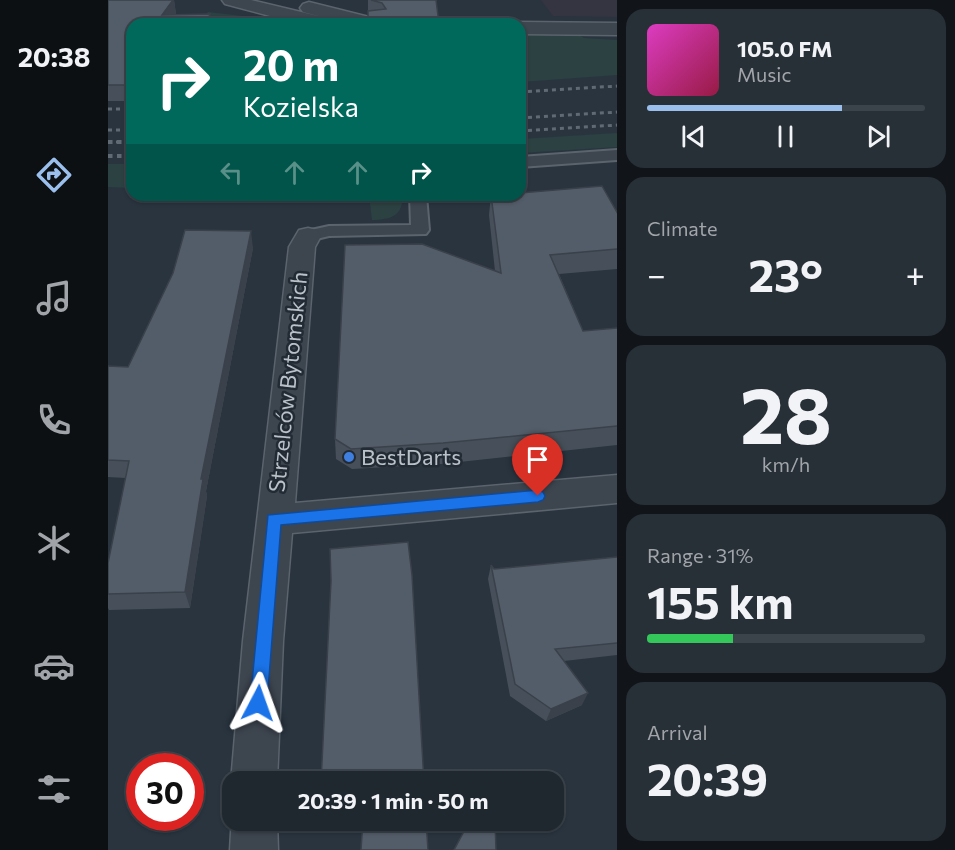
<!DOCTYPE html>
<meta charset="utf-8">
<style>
:root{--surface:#1f272f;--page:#272f37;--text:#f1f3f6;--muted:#a1a5aa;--line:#3c444b;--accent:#9bbfed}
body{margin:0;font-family:Commissioner,sans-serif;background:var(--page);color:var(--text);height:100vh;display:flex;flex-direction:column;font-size:22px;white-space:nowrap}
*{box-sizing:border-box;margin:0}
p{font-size:20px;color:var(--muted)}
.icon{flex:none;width:33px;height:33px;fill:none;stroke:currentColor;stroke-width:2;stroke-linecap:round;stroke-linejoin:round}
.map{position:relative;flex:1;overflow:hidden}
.drawer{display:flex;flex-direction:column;gap:9px;padding:9px;background:#11151a;width:338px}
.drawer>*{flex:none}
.guide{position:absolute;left:18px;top:18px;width:400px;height:183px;border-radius:18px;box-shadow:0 2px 4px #0004,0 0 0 2px var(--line);background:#00695c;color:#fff;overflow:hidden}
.speed{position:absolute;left:18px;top:753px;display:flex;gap:12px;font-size:30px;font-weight:700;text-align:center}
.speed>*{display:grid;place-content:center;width:78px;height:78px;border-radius:50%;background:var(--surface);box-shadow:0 2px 4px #0004,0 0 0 2px var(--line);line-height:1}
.speed .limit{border:9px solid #d22;background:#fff;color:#111}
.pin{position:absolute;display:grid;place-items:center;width:51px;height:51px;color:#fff;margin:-62px -26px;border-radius:50% 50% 50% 0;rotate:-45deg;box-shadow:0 0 6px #0007}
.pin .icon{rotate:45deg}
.me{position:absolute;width:66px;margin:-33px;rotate:4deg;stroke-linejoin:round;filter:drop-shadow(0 0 4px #0008)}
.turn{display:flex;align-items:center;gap:21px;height:126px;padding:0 18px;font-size:27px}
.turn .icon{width:78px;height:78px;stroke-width:2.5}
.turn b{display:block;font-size:42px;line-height:51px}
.lanes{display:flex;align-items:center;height:57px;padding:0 18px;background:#0003;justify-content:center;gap:30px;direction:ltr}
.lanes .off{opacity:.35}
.big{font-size:45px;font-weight:700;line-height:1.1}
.drawer .card{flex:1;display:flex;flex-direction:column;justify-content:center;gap:9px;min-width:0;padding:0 21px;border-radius:18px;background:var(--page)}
.drawer .dial{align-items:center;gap:0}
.dial b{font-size:78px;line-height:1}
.song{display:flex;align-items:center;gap:18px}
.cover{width:72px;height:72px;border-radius:9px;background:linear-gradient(135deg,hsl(310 70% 55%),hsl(340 70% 35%))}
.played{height:6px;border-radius:3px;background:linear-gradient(90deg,var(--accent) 70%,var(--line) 70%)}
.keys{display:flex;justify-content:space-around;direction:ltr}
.heat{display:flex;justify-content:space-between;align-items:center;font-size:33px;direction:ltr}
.charge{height:9px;border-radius:4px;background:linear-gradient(90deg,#34c759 31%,var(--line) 0)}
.trip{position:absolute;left:114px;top:771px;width:342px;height:60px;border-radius:18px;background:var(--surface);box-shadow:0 2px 4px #0004,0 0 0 2px var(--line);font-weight:700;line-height:60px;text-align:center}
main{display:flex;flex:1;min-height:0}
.tabs{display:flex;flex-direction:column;width:108px;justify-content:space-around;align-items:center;background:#0c1013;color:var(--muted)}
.tabs .icon{width:42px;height:42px}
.tabs .current{color:var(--accent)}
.tabs b{font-size:27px;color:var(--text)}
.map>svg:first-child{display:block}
.medical{fill:#353441}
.green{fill:#2c4141}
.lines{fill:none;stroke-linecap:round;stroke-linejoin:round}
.service-casing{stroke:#5b636c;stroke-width:4}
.minor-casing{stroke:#5b636c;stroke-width:3}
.tertiary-casing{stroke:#5b636c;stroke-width:3}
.service{fill:#3d454f;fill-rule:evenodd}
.minor{fill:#3d454f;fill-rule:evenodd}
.tertiary{fill:#3d454f;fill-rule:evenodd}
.rail-far1{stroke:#606a75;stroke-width:3;stroke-dasharray:4 4;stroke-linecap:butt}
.rail{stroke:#606a75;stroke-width:4;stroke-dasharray:4.5 4.5;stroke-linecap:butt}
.wall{fill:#47505a}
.shaded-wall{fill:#3a414a}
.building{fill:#535d69;stroke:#3a414a;stroke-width:1.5}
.route{fill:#1a73e8;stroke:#114b97;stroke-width:1.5}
.shop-dot{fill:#3f7fe0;stroke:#222a34;stroke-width:2}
.labels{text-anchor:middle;stroke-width:5;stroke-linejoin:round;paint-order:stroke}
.street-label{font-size:22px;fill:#bac1c9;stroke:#222a34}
.poi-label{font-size:22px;fill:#bac1c9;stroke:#222a34;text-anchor:start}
</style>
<main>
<nav class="tabs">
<b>20:38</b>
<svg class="icon current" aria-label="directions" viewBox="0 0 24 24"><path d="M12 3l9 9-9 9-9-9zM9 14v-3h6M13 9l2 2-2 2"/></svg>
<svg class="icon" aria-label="music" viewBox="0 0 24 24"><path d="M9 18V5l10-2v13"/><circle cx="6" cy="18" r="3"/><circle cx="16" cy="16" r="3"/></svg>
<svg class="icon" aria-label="phone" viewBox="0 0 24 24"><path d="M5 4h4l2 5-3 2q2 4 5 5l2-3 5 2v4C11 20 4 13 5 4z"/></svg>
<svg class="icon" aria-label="climate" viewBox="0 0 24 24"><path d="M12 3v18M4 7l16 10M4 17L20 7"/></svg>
<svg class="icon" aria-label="car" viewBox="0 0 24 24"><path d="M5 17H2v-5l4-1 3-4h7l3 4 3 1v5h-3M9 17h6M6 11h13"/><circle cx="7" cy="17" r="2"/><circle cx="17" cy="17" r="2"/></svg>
<svg class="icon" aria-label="filters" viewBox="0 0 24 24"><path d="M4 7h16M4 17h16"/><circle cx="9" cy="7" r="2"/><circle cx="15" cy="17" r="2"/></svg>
</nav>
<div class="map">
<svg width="510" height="850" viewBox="0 0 510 850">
<rect width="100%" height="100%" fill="#29343f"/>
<path class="medical" d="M433 0H509V17L445 16Z"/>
<path class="green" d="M100 12 143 17 166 24H92Z
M413 34H469L476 38 509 40V75L413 82Z
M509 133V147L413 153V139Z
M0 164H24V188L0 187Z
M261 195H294C296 216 282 220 264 220Z"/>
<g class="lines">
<defs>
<path id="service" d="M510 150V160L412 167V157Z
M302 195H318L321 230 318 234 221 236 200 241 194 240 191 236 194 232 221 226 303 225Z"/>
<path id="minor" d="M200 228 209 230 213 236 207 247 187 503 510 475V503L184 533 175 641 169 782H124V785L123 782 135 641 181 247 191 230Z
M124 815V820H169L170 850H122Z"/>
<path id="tertiary" d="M114 0H143L214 17 195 12 192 8 195 4 201 2 273 20 275 24H243L230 21 232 24H192L117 4Z
M412 22 510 23V35L412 34V24H405Z"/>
</defs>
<use href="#service" class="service-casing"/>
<use href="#minor" class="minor-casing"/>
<use href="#tertiary" class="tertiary-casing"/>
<use href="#service" class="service"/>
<use href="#minor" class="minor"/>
<use href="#tertiary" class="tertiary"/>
<path class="rail-far1" d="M412 92 510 86
M0 109H24
M412 118 510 112
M0 130H24
M412 131 510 125
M0 142H24"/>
<path class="rail" d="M0 142H24
M0 156H24"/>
</g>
<path class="wall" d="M0 0H66L68 14V15L102 14 103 24H24V101H0Z
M260 0H328L260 24Z
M383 195 510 214V269L451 274 475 331 510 328V445L333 464 244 469 228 459 227 439 387 271 381 215Z
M145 248 98 491 99 496 82 608 1 610 0 608V563L18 478 0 477V366L20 367Z
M510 557V655L456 661 474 705 438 721 402 696 380 579 383 565 386 569Z"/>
<path class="shaded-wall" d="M65 0H66L68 14 62 24 54 15Z
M102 14 103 24H98Z
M143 231 145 248 98 491 99 496 82 608 77 592 93 479Z
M480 693 474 705 438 721 443 709Z"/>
<path class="building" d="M0 0H65L54 15 102 14 98 24H24V85H0Z
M263 0H328L331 24H260V11L278 9 274 3Z
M494 186 510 214V249L442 255 475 331 510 328V426L335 443 243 449 227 439 237 245 314 244 393 273 383 195H412V193Z
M77 230 143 231 93 479H95L77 592 0 594V563L21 461 0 460V366L20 367 65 273Z
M300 542 304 575 316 782H213L223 581 222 549Z
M510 557V643L447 649 480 693 443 709 407 684 383 565 386 569Z
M255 820H318L320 850H253Z
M362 820H387L388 850H346Z"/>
<path class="route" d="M430 490 435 492 437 496 435 500 430 502 173 525 159 703 157 709 150 711 144 709 142 703 160 515Z"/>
<circle class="shop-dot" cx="241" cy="457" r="6"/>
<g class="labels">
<g class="street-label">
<text transform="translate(180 382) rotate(-84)" y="8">Strzelców Bytomskich</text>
</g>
<g class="poi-label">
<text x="253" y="465">BestDarts</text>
</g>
</g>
</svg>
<div class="speed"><div class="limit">30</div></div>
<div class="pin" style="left:430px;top:496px;background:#d93025"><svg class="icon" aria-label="arrive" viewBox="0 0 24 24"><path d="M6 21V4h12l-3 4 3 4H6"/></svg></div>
<svg class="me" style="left:150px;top:703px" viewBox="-20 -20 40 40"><path d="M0-17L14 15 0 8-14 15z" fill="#1a73e8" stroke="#fff" stroke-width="4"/></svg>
<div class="trip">20:39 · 1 min · 50 m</div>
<div class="guide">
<div class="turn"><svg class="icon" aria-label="right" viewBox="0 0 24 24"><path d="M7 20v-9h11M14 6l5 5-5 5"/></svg><div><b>20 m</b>Kozielska</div></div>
<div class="lanes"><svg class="icon off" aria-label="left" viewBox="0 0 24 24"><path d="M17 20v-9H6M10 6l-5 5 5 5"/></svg><svg class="icon off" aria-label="ahead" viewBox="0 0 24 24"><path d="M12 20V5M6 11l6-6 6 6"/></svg><svg class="icon off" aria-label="ahead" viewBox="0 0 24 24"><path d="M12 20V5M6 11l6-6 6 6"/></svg><svg class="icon" aria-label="right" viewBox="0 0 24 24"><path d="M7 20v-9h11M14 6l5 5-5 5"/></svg></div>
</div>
</div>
<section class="drawer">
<div class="card">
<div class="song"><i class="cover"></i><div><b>105.0 FM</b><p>Music</p></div></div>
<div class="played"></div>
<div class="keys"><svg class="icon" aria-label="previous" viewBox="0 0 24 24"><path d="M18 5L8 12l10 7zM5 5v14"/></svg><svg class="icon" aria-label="pause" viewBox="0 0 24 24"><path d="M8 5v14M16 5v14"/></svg><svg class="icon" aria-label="next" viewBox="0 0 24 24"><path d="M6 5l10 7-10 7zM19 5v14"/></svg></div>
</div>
<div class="card"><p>Climate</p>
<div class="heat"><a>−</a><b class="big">23°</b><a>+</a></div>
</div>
<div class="card dial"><b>28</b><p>km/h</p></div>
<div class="card"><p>Range · 31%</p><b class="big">155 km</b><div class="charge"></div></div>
<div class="card"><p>Arrival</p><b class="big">20:39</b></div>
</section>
</main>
